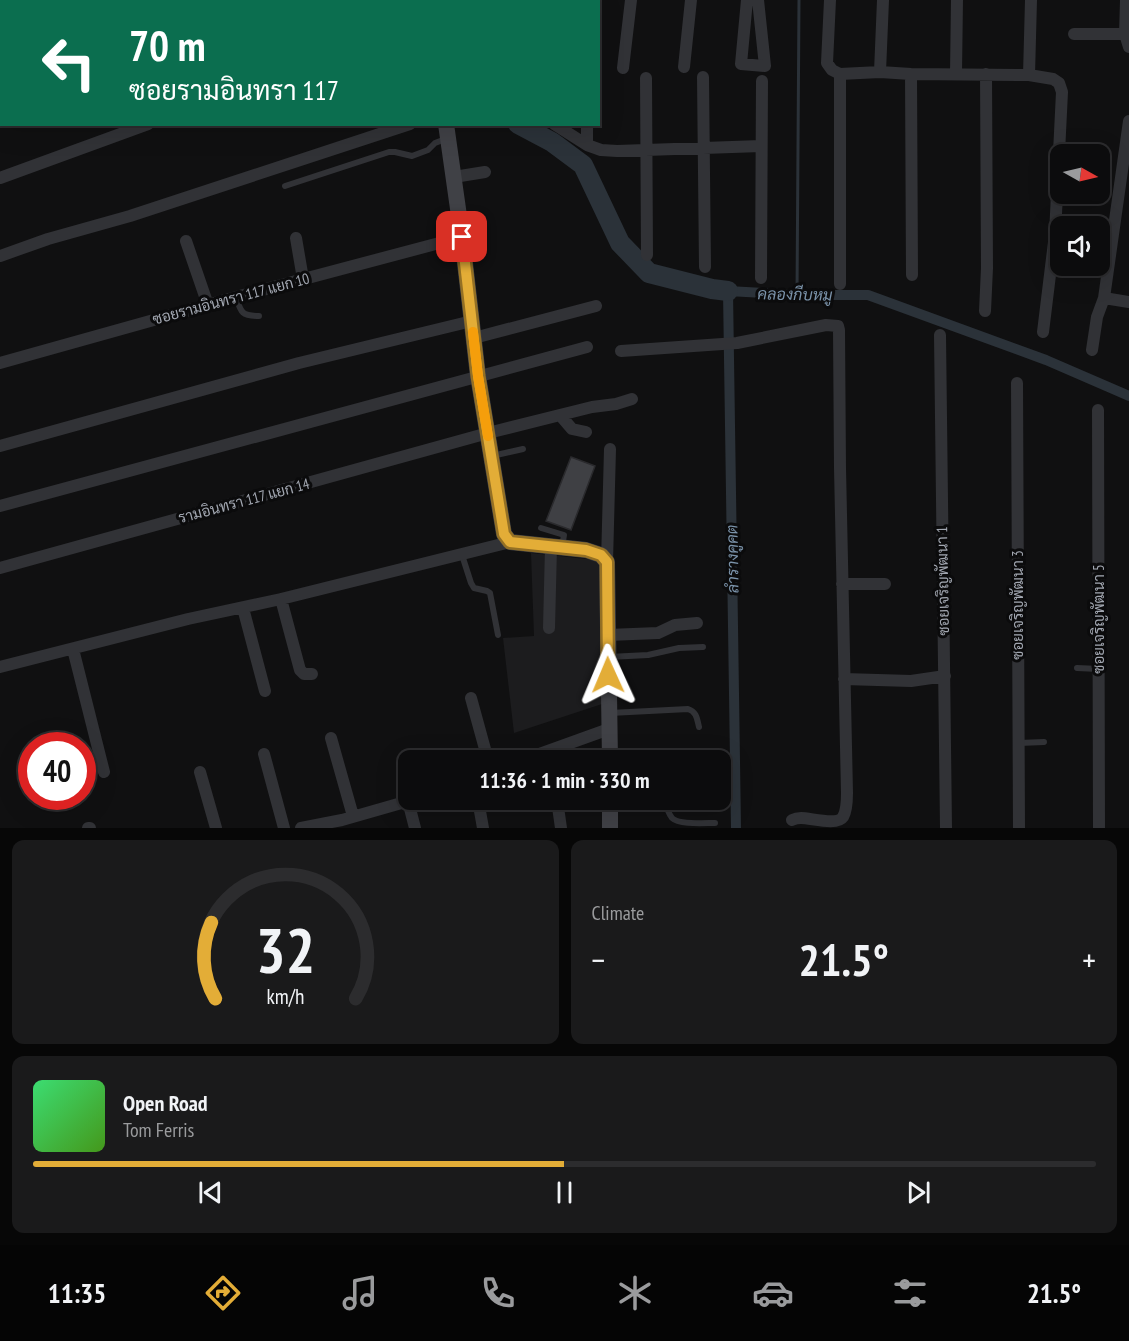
<!DOCTYPE html>
<meta charset="utf-8">
<style>
:root{--surface:#0c0c0d;--page:#1a1a1b;--text:#f1f3f6;--muted:#9a9b9d;--line:#2c2c2e;--accent:#e3ad37}
body{margin:0;font-family:"PT Sans Narrow",Sarabun,sans-serif;background:var(--page);color:var(--text);height:100vh;display:flex;flex-direction:column;font-size:22px;white-space:nowrap}
*{box-sizing:border-box;margin:0}
p{font-size:20px;color:var(--muted)}
.icon{flex:none;width:33px;height:33px;fill:none;stroke:currentColor;stroke-width:2;stroke-linecap:round;stroke-linejoin:round}
.map{position:relative;height:828px;overflow:hidden}
.side{display:flex;flex-direction:column;gap:12px;padding:12px;background:#070707;flex:1}
.side>*{flex:none}
.guide{position:absolute;left:0px;top:0px;width:600px;height:126px;box-shadow:0 6px 24px #0002,0 0 0 2px var(--line);background:#0b6e4f;color:#fff;overflow:hidden}
.needle{width:39px;rotate:98deg}
.fabs{position:absolute;left:1050px;top:144px;display:grid;gap:12px}
.fabs a{display:grid;place-items:center;width:60px;height:60px;border-radius:12px;background:var(--surface);box-shadow:0 6px 24px #0002,0 0 0 2px var(--line);font-size:30px}
.speed{position:absolute;left:18px;top:732px;display:flex;gap:12px;font-size:30px;font-weight:700;text-align:center}
.speed>*{display:grid;place-content:center;width:78px;height:78px;border-radius:50%;background:var(--surface);box-shadow:0 6px 24px #0002,0 0 0 2px var(--line);line-height:1}
.speed .limit{border:9px solid #d22;background:#fff;color:#111}
.pin{position:absolute;display:grid;place-items:center;width:51px;height:51px;color:#fff;margin:-26px;border-radius:12px;box-shadow:0 3px 9px #0006}
.me{position:absolute;width:66px;margin:-33px;rotate:359deg;stroke-linejoin:round;filter:drop-shadow(0 0 4px #0008)}
.turn{display:flex;align-items:center;gap:21px;height:126px;padding:0 30px;font-size:27px}
.turn .icon{width:78px;height:78px;stroke-width:2.5}
.turn b{display:block;font-size:42px;line-height:51px}
.big{font-size:45px;font-weight:700;line-height:1.1}
.side .tile{flex:1;display:flex;flex-direction:column;justify-content:center;gap:9px;min-width:0;padding:0 21px;border-radius:12px;background:var(--page)}
.side .dial{align-items:center;gap:0}
.dial svg{height:156px;overflow:visible;fill:none;stroke:var(--line);stroke-width:7;stroke-linecap:round;text-anchor:middle}
.dial text{fill:var(--text);stroke:none}
.song{display:flex;align-items:center;gap:18px}
.cover{width:72px;height:72px;border-radius:9px;background:linear-gradient(135deg,hsl(140 70% 55%),hsl(100 70% 35%))}
.played{height:6px;border-radius:3px;background:linear-gradient(90deg,var(--accent) 50%,var(--line) 50%)}
.keys{display:flex;justify-content:space-around;direction:ltr}
.heat{display:flex;justify-content:space-between;align-items:center;font-size:33px;direction:ltr}
.side .tiles{flex:1;display:grid;gap:12px;grid-template-columns:1fr 1fr}
.tile:last-child{grid-column:span 2}
.trip{position:absolute;left:398px;top:750px;width:333px;height:60px;border-radius:12px;background:var(--surface);box-shadow:0 6px 24px #0002,0 0 0 2px var(--line);font-weight:700;line-height:60px;text-align:center}
.tabs{display:flex;height:96px;justify-content:space-around;align-items:center;background:#050505;color:var(--muted)}
.tabs .icon{width:42px;height:42px}
.tabs .selected{color:var(--accent)}
.tabs b{font-size:27px;color:var(--text)}
.map>svg:first-child{display:block}
.built{fill:#1c1c1e}
.lines{fill:none;stroke-linecap:round;stroke-linejoin:round}
.stream{stroke:#2b3239;stroke-width:3}
.canal{stroke:#2b3239;stroke-width:10}
.river{stroke:#2b3239;stroke-width:20}
.building{fill:#3f4044;stroke:#2a2a2d;stroke-width:1.5}
.lane{stroke:#313236;stroke-width:6}
.street{stroke:#313236;stroke-width:12}
.secondary{stroke:#404146;stroke-width:16}
.route-casing{stroke:#947024;stroke-width:15}
.route{stroke:#e3ad37;stroke-width:10}
.slow{stroke:#f59e0b;stroke-width:10}
.labels{text-anchor:middle;stroke-width:6;stroke-linejoin:round;paint-order:stroke}
.street-label{font-size:15px;fill:#a2a7b1;stroke:#0b0b0c}
.water-label{font-size:16px;font-style:italic;fill:#7b93aa;stroke:#0b0b0c}
</style>
<div class="map">
<svg width="1129" height="828" viewBox="0 0 1129 828">
<rect width="100%" height="100%" fill="#101011"/>
<path class="built" d="M531 553 596 560 602 567V704L514 733 503 638 534 636Z"/>
<g class="lines">
<path class="stream" d="M797 295 799 0"/>
<path class="canal" d="M736 828 728 291 797 295H868L1046 360 1129 396"/>
<path class="river" d="M433 0V2
M518 124 552 142 583 165 620 243 649 273 712 289 728 291"/>
</g>
<path class="building" d="M571 457 595 466 571 530 546 521Z"/>
<g class="lines">
<path class="lane" d="M285 186 389 152H395L412 156 428 150 435 143 448 138
M236 297C241 313 242 316 259 316
M492 456 523 449
M541 528 564 535 562 547
M462 555 471 583 474 588 487 591 490 593 498 635
M609 657 648 655 679 648 703 647
M1077 668 1099 669
M610 713 688 709C697 712 697 719 699 727
M1019 743 1044 742
M665 800C666 805 668 813 672 818 679 825 704 823 715 823"/>
<path class="street" d="M747 0 741 64 765 66 758 0
M830 0 827 63 832 70 840 74 880 72 911 74 1029 75 1053 79 1059 83 1062 92 1055 234 1043 332
M1126 0 1125 34 1129 47
M268 2 272 0
M471 2 474 0
M579 2V0
M1074 34H1125
M684 67 691 0
M623 68 631 0
M880 72 883 0
M956 73 957 0
M911 74 912 275
M1029 75 1031 0
M703 77 705 267
M646 78 647 255
M0 103 2 102
M554 124 587 145 601 150 617 151 761 146
M587 124V145
M454 177 485 172
M0 178 148 124
M296 238 303 279
M186 241 208 305
M0 256 48 239 130 216 410 124
M761 278 762 81
M840 284V74
M1104 298 1129 302
M985 311 987 268 986 74
M940 335 946 828
M474 338 596 306
M1092 350 1097 317 1104 298 1129 121
M621 351 737 343 826 325 838 326 839 330 840 468 847 793C847 800 847 810 843 817 837 826 811 818 801 818 799 818 794 819 792 820
M0 363 236 297 462 237
M1017 383 1019 828
M1098 410 1099 828
M560 415 572 429 586 432
M0 446 299 363 472 321
M0 506 587 347
M607 562 610 449
M0 568 488 433 592 407 616 404 632 399
M842 584H885
M281 599 300 670 304 674H312
M243 608 265 691
M549 628 551 547
M608 635 658 633 675 625 697 623
M73 649 104 772
M0 667 188 619 281 599 510 542
M844 679 911 681 945 676
M471 698 488 760
M331 738 353 816
M264 754 284 828
M523 760 609 729
M200 772 216 828
M478 800 483 828
M557 800 561 828
M408 801 415 828
M88 828H90
M301 828 342 820 412 800"/>
<path class="secondary" d="M393 0 395 2
M9 2 14 0
M446 124 462 237 478 376 504 534 510 542 586 550 601 555 607 562 610 760
M610 828V800"/>
</g>
<g class="lines">
<defs>
<path id="route" d="M462 237 478 376 504 534 510 542 586 550 601 555 607 562 608 675"/>
</defs>
<use href="#route" class="route-casing"/>
<use href="#route" class="route"/>
<path class="slow" d="M473 332 478 376 488 436"/>
</g>
<g class="labels">
<g class="street-label">
<text transform="translate(231 299) rotate(-15)" y="5">ซอยรามอินทรา 117 แยก 10</text>
<text transform="translate(244 501) rotate(-15)" y="5">รามอินทรา 117 แยก 14</text>
<text transform="translate(943 581) rotate(-91)" y="5">ซอยเจริญพัฒนา 1</text>
<text transform="translate(1018 605) rotate(-90)" y="5">ซอยเจริญพัฒนา 3</text>
<text transform="translate(1099 619) rotate(-90)" y="5">ซอยเจริญพัฒนา 5</text>
</g>
<g class="water-label">
<text transform="translate(795 294) rotate(1)" y="6">คลองกีบหมู</text>
<text transform="translate(732 559) rotate(-91)" y="6">ลำรางคูคต</text>
</g>
</g>
</svg>
<div class="fabs">
<a><svg class="needle" viewBox="-14 -14 28 28"><path d="M0-13l5 13h-10z" fill="#e53935"/><path d="M0 13l5-13h-10z" fill="#9a9b9d"/></svg></a>
<a><svg class="icon" aria-label="sound" viewBox="0 0 24 24"><path d="M4 9h4l5-4v14l-5-4H4zM17 9q2 3 0 6"/></svg></a>
</div>
<div class="speed"><div class="limit">40</div></div>
<div class="pin" style="left:462px;top:237px;background:#d93025"><svg class="icon" aria-label="arrive" viewBox="0 0 24 24"><path d="M6 21V4h12l-3 4 3 4H6"/></svg></div>
<svg class="me" style="left:608px;top:675px" viewBox="-20 -20 40 40"><path d="M0-17L14 15 0 8-14 15z" fill="#e3ad37" stroke="#fff" stroke-width="4"/></svg>
<div class="trip">11:36 · 1 min · 330 m</div>
<div class="guide">
<div class="turn"><svg class="icon" aria-label="left" viewBox="0 0 24 24"><path d="M17 20v-9H6M10 6l-5 5 5 5"/></svg><div><b>70 m</b>ซอยรามอินทรา 117</div></div>
</div>
</div>
<section class="side">
<div class="tiles">
<div class="tile dial"><svg viewBox="0 0 100 80">
<path d="M14 69A42 42 0 1 1 86 69"/>
<path d="M14 69A42 42 0 0 1 12 30" stroke="#e3ad37"/>
<text x="50" y="56" font-size="32" font-weight="700">32</text>
<text x="50" y="72" font-size="11">km/h</text>
</svg></div>
<div class="tile"><p>Climate</p>
<div class="heat"><a>−</a><b class="big">21.5°</b><a>+</a></div>
</div>
<div class="tile">
<div class="song"><i class="cover"></i><div><b>Open Road</b><p>Tom Ferris</p></div></div>
<div class="played"></div>
<div class="keys"><svg class="icon" aria-label="previous" viewBox="0 0 24 24"><path d="M18 5L8 12l10 7zM5 5v14"/></svg><svg class="icon" aria-label="pause" viewBox="0 0 24 24"><path d="M8 5v14M16 5v14"/></svg><svg class="icon" aria-label="next" viewBox="0 0 24 24"><path d="M6 5l10 7-10 7zM19 5v14"/></svg></div>
</div>
</div>
</section>
<nav class="tabs">
<b>11:35</b>
<svg class="icon selected" aria-label="directions" viewBox="0 0 24 24"><path d="M12 3l9 9-9 9-9-9zM9 14v-3h6M13 9l2 2-2 2"/></svg>
<svg class="icon" aria-label="music" viewBox="0 0 24 24"><path d="M9 18V5l10-2v13"/><circle cx="6" cy="18" r="3"/><circle cx="16" cy="16" r="3"/></svg>
<svg class="icon" aria-label="phone" viewBox="0 0 24 24"><path d="M5 4h4l2 5-3 2q2 4 5 5l2-3 5 2v4C11 20 4 13 5 4z"/></svg>
<svg class="icon" aria-label="climate" viewBox="0 0 24 24"><path d="M12 3v18M4 7l16 10M4 17L20 7"/></svg>
<svg class="icon" aria-label="car" viewBox="0 0 24 24"><path d="M5 17H2v-5l4-1 3-4h7l3 4 3 1v5h-3M9 17h6M6 11h13"/><circle cx="7" cy="17" r="2"/><circle cx="17" cy="17" r="2"/></svg>
<svg class="icon" aria-label="filters" viewBox="0 0 24 24"><path d="M4 7h16M4 17h16"/><circle cx="9" cy="7" r="2"/><circle cx="15" cy="17" r="2"/></svg>
<b>21.5°</b>
</nav>
